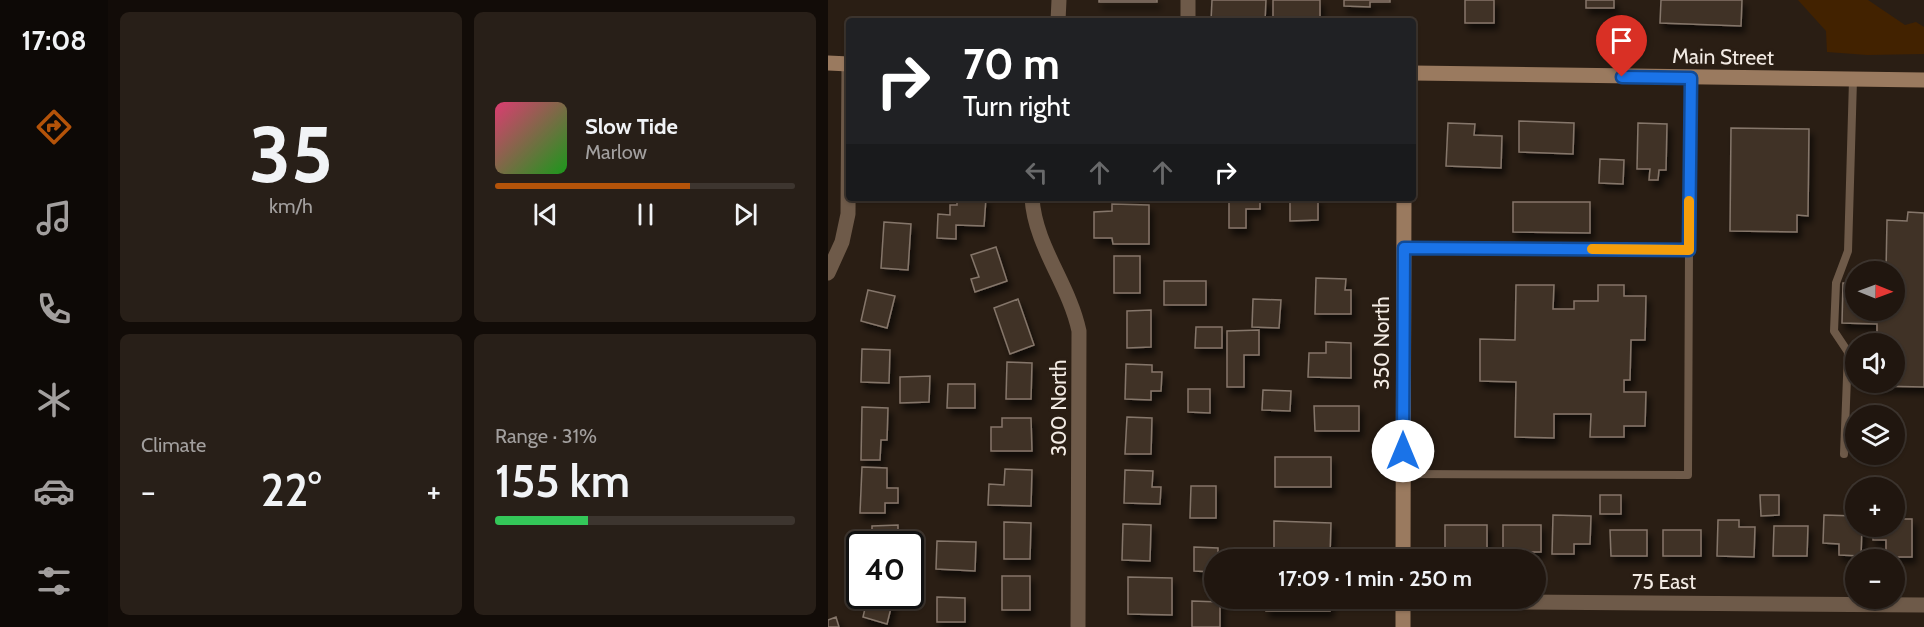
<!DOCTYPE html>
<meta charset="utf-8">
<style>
:root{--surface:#20160f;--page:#281f18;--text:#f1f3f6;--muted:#a29f9e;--line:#3d352f;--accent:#b45309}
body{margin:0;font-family:Cabin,sans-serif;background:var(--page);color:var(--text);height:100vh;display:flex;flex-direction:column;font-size:22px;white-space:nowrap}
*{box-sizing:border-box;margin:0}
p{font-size:20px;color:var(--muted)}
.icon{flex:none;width:33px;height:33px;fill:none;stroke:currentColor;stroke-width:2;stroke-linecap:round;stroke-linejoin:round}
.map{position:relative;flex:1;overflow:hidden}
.drawer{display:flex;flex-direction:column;gap:12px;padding:12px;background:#120c08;width:720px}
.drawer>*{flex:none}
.banner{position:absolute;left:18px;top:18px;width:570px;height:183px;border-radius:6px;box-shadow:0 2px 4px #0004,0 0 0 2px var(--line);background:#202124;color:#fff;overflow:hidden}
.needle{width:39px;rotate:91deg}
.fabs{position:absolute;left:1017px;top:261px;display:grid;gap:12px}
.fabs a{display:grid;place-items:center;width:60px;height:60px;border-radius:50%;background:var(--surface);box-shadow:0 2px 4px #0004,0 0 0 2px var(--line);font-size:30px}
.speed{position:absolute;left:18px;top:531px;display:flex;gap:12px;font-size:30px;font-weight:700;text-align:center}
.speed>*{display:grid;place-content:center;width:78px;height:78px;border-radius:50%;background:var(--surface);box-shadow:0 2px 4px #0004,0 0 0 2px var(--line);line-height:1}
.speed .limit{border:3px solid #111;border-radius:9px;background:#fff;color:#111}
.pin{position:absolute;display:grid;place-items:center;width:51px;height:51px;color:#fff;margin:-62px -26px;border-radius:50% 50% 50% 0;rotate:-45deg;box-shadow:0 0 6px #0007}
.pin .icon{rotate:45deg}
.me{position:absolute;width:66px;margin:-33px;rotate:0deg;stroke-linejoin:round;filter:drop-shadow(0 0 4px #0008)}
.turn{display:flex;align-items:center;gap:21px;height:126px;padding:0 18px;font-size:27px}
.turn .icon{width:78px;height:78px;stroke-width:2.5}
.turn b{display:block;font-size:42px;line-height:51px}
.lanes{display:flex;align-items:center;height:57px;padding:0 18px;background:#0003;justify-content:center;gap:30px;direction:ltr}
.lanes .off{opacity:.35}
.big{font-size:45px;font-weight:600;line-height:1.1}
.drawer .card{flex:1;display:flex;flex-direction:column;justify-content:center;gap:9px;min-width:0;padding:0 21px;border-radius:9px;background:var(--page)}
.drawer .dial{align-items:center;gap:0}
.dial b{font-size:78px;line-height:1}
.song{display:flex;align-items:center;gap:18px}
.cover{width:72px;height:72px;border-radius:9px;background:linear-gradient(135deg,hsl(340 70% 55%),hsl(120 70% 35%))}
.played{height:6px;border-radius:3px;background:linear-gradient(90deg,var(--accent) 65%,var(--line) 65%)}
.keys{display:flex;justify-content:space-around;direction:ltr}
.heat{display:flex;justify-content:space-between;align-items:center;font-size:33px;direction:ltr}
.charge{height:9px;border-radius:4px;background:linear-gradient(90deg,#34c759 31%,var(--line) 0)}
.drawer .tiles{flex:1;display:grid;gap:12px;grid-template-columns:repeat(2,1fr)}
.trip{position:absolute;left:376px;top:549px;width:342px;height:60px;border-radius:30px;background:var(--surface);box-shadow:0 2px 4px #0004,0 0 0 2px var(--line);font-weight:600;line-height:60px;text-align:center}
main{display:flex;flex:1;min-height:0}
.tabs{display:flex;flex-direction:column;width:108px;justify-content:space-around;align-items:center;background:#0d0906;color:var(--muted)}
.tabs .icon{width:42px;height:42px}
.tabs .current{color:var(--accent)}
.tabs b{font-size:27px;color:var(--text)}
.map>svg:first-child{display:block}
.green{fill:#422200}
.building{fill:#403328;stroke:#85766a;stroke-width:1.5;filter:url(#shadow)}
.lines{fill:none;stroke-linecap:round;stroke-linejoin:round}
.lane{stroke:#6e5a49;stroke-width:8}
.street{stroke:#6e5a49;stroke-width:15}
.secondary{stroke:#9a7a5f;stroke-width:15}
.route-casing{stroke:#114b97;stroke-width:15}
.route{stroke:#1a73e8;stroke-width:10}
.slow{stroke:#f59e0b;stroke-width:10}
.labels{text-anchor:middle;stroke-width:6;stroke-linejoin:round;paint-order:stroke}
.street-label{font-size:21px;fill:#f2eae3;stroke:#2a1e14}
</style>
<main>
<nav class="tabs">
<b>17:08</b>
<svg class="icon current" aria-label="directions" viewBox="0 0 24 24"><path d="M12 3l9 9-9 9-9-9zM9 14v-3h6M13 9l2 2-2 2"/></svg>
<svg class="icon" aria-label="music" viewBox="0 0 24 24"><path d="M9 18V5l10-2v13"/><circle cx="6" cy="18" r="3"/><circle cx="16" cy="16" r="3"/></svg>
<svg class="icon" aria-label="phone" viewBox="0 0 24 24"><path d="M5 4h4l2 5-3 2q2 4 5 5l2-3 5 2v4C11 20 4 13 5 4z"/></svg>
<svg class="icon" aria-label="climate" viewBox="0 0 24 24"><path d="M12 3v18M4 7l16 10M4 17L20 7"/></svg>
<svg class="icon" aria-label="car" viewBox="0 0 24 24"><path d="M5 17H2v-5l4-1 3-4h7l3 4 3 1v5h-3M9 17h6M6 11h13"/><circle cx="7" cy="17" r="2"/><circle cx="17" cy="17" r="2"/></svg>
<svg class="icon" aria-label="filters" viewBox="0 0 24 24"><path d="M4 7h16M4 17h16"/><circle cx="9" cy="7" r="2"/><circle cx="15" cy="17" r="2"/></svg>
</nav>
<section class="drawer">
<div class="tiles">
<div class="card dial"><b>35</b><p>km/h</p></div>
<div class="card">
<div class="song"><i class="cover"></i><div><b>Slow Tide</b><p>Marlow</p></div></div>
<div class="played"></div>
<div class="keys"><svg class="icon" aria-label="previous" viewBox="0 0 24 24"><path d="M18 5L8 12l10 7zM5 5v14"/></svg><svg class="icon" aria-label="pause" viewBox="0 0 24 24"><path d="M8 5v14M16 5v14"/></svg><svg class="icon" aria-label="next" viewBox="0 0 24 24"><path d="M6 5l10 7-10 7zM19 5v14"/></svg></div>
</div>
<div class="card"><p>Climate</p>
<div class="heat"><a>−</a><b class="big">22°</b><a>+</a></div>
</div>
<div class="card"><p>Range · 31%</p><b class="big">155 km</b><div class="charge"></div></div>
</div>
</section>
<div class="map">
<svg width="1096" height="627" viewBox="0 0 1096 627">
<defs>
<filter id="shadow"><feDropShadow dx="3.5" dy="6" stdDeviation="3" flood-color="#0009"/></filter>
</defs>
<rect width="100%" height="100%" fill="#2a1e14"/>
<path class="green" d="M970 0H1040L1077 25 1088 22 1096 27V54L1039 55 999 52 998 31Z"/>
<path class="building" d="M271 0H329V2H271Z
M384 0H438L437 21H383Z
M445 0H492V21H445Z
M516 0H562V2H542V7L516 6Z
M637 0H666V23H637Z
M758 0H786V8H758Z
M833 0H914L913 26 832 23Z
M691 121 746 123 745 154 691 152Z
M620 123 647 124 646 135 674 136 673 168 618 166Z
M810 123 839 124 838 170H831L830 180H821L822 169H809Z
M903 128 981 129 980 216 969 215V232L902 231Z
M772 159 796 160 795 184 771 183Z
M129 198H158L156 226 128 225V239L109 238 110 214 122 215V205H129Z
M401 198H432V209H418V228H401Z
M462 198H490V220L462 221Z
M685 202H762V233L685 232Z
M284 204 321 205V244H285L284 238H266V212L284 211Z
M1080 212 1096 213V387L1048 386V382H1066V344H1049V324L1014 323 1015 283H1028V310H1066V272H1058L1059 220 1079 221Z
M56 222 83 224 80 270 53 268Z
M168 247 179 281 147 292 143 279 151 277 143 255Z
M286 256H312V293H286Z
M488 278 518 279 517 290H523V314H487Z
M336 281H378V305H336Z
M688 285H726L725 309H746V301H770V285H796V296H818L817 340H803L802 380H796V392H818L817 426H796V437H762L763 414H726V438L687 437 688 382 652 381V339L687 340Z
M40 290 67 296 59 328 33 321Z
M190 299 206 345 182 354 166 308Z
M425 299 453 300 451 328 424 327Z
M323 310V347L299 348V311Z
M368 327H394V348H367Z
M431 330V355H416V387H399V331Z
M498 342 523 343V378L480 377 481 353H498Z
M34 349 62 350 61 383 33 382Z
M179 362 204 363 203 399H178Z
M298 364 324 365V372H334L333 391H323V400L297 399Z
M102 376 101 402 72 403V377Z
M120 384H147V408H119Z
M360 389H382V413L360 412Z
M435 390 463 391 462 411 434 410Z
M486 406H531V431H487Z
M34 407 60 408 59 440H53L52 460H33Z
M299 417 324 418 323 454H297Z
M174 418H203L204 451H163V427H174Z
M447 457H503V487H447Z
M34 467 59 468V488H70V503H57V513H32Z
M177 469 204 470 203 506 160 505 161 484 176 485Z
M297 470 325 471 324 487H333L332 504 296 503Z
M363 486H388V518H362Z
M1066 493H1069V516H1066Z
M772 495H793V514H772Z
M932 495H951V515L933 516Z
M725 515 763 516 762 544H746V554H724Z
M996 515 1028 516V526H1034L1033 556 1011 555V544L995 543Z
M1066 519H1084V557H1058V540H1045V526H1066Z
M890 520H911V527H927L926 557 889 556Z
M446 521 503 523 502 555 446 554Z
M176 522 203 523 202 559H176Z
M295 524 323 525 322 561 294 560Z
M70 525V544H44V526Z
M617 525H659V552H617Z
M675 525H713V552H675Z
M946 526H980L979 556H945Z
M782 530H819V556H783Z
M835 530H873V556H835Z
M109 541 148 542 147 571 108 569Z
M366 547 390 548V560H387V572L366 571Z
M174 576H202V610H174Z
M300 577 344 578V615L300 614Z
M40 596H66L59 624 35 617Z
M109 597 137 598V622H109Z
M438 598H502V611H438Z
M364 601 392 602V627H364Z
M8 617 11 627H0V620Z"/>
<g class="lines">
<path class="lane" d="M861 250 863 78
M1016 454 1020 352 1006 331 1008 283 1020 251 1025 80
M575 474 860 475 861 250 576 248"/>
<path class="street" d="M230 21 231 0
M360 21V0
M204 198C207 246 241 284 251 331L250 627
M0 273 14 242 20 214 21 64
M575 601 1096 605"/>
<path class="secondary" d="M0 63 21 64
M585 73 1096 80
M575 560 576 198
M575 627V598"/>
</g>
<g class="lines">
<defs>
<path id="route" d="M575 451 576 248 861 250 863 78 794 77"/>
</defs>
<use href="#route" class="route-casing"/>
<use href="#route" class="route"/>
<path class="slow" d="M764 249 861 250V201"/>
</g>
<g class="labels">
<g class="street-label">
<text transform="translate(895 57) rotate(1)" y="7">Main Street</text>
<text transform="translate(554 343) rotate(-90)" y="7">350 North</text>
<text transform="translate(231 408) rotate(-90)" y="7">300 North</text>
<text x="836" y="589">75 East</text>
</g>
</g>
</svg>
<div class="fabs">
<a><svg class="needle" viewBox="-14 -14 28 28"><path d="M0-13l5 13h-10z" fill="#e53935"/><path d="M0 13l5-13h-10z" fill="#a29f9e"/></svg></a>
<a><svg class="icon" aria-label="sound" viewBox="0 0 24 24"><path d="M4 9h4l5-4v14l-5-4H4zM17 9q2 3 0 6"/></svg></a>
<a><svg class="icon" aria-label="layers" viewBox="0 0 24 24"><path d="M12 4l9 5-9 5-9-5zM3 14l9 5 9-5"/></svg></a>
<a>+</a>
<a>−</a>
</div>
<div class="speed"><div class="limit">40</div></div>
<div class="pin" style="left:794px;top:77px;background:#d93025"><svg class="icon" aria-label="arrive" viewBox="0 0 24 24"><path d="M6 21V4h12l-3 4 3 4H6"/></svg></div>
<svg class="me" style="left:575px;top:451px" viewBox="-20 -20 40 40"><circle r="19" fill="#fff"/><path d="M0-13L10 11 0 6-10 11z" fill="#1a73e8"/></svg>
<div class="trip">17:09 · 1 min · 250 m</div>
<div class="banner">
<div class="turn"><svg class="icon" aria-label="right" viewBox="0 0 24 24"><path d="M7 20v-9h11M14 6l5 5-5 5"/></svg><div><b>70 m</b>Turn right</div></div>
<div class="lanes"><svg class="icon off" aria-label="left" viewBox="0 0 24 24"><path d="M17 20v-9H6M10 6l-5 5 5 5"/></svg><svg class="icon off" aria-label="ahead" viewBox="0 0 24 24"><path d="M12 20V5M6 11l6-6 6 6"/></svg><svg class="icon off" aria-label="ahead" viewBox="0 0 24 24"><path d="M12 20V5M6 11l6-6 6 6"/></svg><svg class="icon" aria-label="right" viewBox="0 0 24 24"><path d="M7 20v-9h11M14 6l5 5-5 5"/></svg></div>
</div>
</div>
</main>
